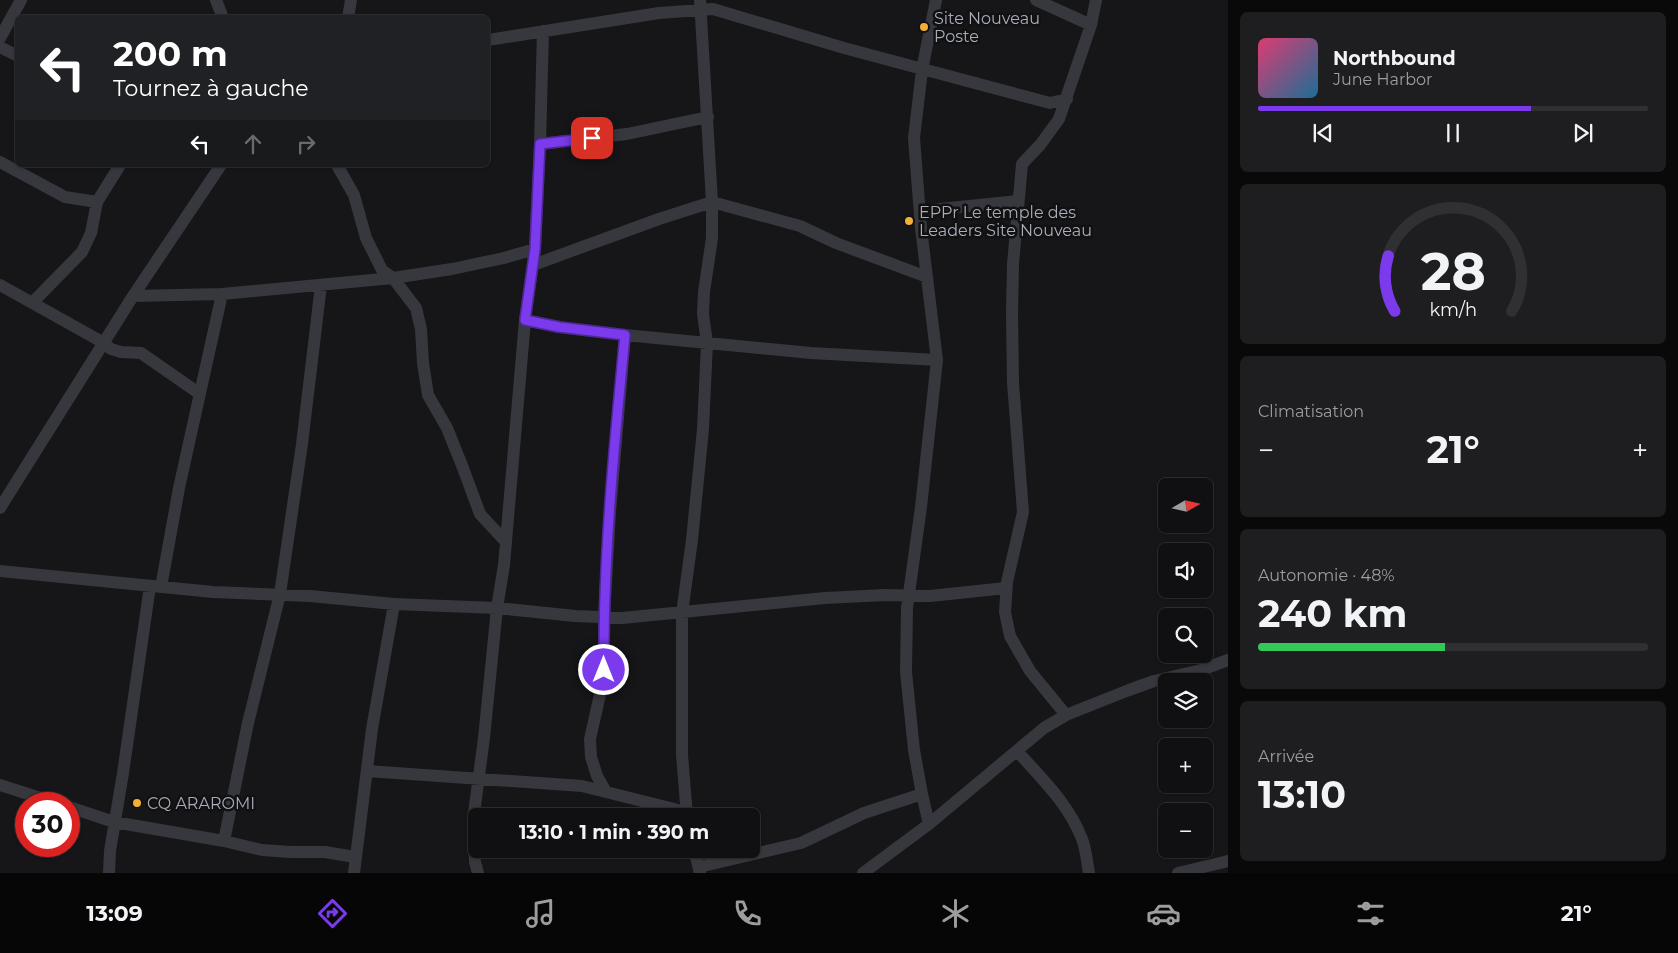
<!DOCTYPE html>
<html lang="fr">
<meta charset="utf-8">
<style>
:root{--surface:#101012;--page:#1e1e20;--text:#f1f3f6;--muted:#9c9d9f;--line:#303032;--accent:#7c3aed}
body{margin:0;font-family:Montserrat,sans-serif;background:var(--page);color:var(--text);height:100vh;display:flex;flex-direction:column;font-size:19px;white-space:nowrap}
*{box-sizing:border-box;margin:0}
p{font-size:16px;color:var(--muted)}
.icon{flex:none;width:28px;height:28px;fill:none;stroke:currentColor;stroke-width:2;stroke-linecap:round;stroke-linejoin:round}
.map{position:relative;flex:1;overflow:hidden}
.panel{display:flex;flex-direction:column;gap:12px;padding:12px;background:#09090a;width:450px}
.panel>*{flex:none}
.top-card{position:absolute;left:15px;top:15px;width:475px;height:152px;border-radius:8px;box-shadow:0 1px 4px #0004,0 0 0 1px var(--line);background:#202124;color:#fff;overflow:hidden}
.needle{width:32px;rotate:81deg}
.fabs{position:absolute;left:1158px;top:478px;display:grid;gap:10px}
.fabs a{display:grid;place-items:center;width:55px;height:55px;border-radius:8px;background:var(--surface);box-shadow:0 1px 4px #0004,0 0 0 1px var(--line);font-size:25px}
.speed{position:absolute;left:15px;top:792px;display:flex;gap:10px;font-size:25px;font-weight:700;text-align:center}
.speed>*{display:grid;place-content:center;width:65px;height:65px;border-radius:50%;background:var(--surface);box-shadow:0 1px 4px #0004,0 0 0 1px var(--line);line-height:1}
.speed .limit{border:8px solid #d22;background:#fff;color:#111}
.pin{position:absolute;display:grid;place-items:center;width:42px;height:42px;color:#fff;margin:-21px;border-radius:10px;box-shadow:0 2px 8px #0006}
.me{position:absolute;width:55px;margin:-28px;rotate:0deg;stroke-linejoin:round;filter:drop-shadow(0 0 4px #0008)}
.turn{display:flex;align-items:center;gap:18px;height:105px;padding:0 15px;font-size:22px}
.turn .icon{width:65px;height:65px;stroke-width:2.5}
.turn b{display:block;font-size:35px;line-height:42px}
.lanes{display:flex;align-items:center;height:48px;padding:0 15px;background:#0003;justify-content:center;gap:25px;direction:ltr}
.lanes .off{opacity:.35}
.big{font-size:38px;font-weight:700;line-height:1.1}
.panel .widget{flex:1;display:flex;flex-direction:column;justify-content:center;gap:8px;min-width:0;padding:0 18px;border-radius:8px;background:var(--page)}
.panel .dial{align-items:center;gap:0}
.dial svg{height:130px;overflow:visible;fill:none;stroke:var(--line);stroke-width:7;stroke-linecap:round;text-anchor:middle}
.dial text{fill:var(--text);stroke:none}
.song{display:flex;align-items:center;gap:15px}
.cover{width:60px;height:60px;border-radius:8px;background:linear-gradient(135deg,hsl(340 70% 55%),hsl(200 70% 35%))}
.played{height:5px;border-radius:2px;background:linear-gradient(90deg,var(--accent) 70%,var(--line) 70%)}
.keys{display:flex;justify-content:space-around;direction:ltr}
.heat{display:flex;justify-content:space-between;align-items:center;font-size:28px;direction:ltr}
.charge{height:8px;border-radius:4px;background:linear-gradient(90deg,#34c759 48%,var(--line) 0)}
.trip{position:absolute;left:468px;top:808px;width:292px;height:50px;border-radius:8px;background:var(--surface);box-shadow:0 1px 4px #0004,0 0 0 1px var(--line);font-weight:700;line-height:50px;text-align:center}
.tab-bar{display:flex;height:80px;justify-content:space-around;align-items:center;background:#060607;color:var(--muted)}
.tab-bar .icon{width:35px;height:35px}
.tab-bar .on{color:var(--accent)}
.tab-bar b{font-size:22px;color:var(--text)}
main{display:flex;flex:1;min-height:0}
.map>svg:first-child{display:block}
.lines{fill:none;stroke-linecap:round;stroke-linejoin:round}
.minor{stroke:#37383d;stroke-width:12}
.route-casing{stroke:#51269a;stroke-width:12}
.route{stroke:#7c3aed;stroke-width:9}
.poi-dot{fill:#f2b134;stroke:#111113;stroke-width:2}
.labels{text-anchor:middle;stroke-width:5;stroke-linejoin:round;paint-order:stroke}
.poi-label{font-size:16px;fill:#a8adb8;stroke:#111113;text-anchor:start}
</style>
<main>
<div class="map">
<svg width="1228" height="873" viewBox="0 0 1228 873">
<rect width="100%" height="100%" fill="#161618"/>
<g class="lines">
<path class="minor" d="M216 0 223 18
M1036 0 1091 25
M348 18 351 0
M0 38 21 0
M488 40 659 13 713 9 844 48 1050 103 1067 99
M0 47 18 56
M540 144 627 134 708 117
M0 162 65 197 97 202
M337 165 354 195 366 238 382 270 393 278 416 308 421 329 423 363 428 395 447 428 463 468 480 514 506 542
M920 211 1018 201
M533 265 659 219 712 202 800 226 836 243 927 277
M0 285 104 343 111 349 121 352 141 353 200 394
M133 296 222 294 393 278 452 269 504 258 535 249
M32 303 82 252 91 233 97 202 120 165
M525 320 559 327 625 335 811 353 937 360
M0 508 133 296 221 165
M0 571 213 592 310 596 394 604 497 608 575 616 622 618 825 598 885 595 930 596 1006 588
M161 587 179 488 222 294
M1066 715 1030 671 1010 636 1005 612 1007 582 1023 512 1013 383 1012 313 1013 264 1022 164 1040 145 1059 119 1091 25 1096 0
M1017 751C1041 778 1069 804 1082 839 1086 849 1087 862 1089 873
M367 771 582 786 686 812
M0 785 59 804
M606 792 597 776 591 757 590 739 601 690 604 671V617L610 512 625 335
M69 807 114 822 224 841 262 850 290 852H325L355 857
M687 816 682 755V613L692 540 703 429 707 343 703 314 704 292 712 238V202L700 0
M929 824 922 794 914 750 906 672 907 608 921 507 937 360 921 228 914 138 922 70 936 0
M224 841 248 723 280 594 302 444 321 285
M694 849 700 873
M699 867 801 843 864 813 922 794
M109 873 110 851 123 773 150 586
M354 873 372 729 394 604
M478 873 475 862 473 821 484 738 497 608 504 565 525 320 535 249 540 144 543 31
M863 873 929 824 1044 728 1066 715 1129 690 1154 681 1201 670 1228 660
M1178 873 1228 861"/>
</g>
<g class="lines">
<defs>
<path id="route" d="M592 138 540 144 535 249 525 320 559 327 625 335C614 446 603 559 604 670"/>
</defs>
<use href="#route" class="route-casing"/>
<use href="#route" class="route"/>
</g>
<g class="poi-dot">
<circle cx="924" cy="27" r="5"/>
<circle cx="909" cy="221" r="5"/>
<circle cx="137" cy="803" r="5"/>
</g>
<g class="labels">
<g class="poi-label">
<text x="934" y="24">Site Nouveau<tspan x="934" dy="18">Poste</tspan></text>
<text x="919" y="218">EPPr Le temple des<tspan x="919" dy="18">Leaders Site Nouveau</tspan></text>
<text x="147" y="809">CQ ARAROMI</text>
</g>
</g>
</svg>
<div class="fabs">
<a><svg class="needle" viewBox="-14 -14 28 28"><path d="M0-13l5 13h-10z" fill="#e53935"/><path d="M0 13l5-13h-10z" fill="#9c9d9f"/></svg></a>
<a><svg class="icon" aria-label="sound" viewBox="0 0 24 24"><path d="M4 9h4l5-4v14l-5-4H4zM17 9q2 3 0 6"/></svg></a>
<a><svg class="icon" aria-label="search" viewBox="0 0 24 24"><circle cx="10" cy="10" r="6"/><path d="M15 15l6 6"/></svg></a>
<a><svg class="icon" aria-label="layers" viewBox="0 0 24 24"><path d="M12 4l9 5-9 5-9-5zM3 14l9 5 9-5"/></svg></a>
<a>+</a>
<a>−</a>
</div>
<div class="speed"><div class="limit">30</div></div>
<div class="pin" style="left:592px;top:138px;background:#d93025"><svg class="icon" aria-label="arrive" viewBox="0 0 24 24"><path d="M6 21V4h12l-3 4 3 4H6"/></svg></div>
<svg class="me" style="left:604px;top:670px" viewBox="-20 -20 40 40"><circle r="17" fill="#7c3aed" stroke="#fff" stroke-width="3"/><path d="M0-11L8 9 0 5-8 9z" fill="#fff"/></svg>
<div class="trip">13:10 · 1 min · 390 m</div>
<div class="top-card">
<div class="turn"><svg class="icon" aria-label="left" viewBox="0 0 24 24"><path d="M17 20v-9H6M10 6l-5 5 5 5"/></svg><div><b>200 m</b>Tournez à gauche</div></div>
<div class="lanes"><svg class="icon" aria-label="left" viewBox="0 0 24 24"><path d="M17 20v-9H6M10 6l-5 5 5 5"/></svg><svg class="icon off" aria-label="ahead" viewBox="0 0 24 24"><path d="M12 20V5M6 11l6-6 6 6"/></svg><svg class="icon off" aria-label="right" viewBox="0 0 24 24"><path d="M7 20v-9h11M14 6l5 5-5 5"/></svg></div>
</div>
</div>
<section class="panel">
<div class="widget">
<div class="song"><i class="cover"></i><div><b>Northbound</b><p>June Harbor</p></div></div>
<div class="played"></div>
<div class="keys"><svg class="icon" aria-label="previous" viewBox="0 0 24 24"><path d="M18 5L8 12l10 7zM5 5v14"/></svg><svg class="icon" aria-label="pause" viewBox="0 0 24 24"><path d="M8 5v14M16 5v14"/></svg><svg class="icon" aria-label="next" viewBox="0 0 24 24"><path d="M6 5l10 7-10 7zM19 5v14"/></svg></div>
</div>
<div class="widget dial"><svg viewBox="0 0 100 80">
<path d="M14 69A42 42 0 1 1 86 69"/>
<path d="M14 69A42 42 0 0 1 10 35" stroke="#7c3aed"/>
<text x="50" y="56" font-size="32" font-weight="700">28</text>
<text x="50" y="72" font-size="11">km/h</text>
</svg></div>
<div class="widget"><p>Climatisation</p>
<div class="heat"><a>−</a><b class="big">21°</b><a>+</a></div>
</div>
<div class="widget"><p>Autonomie · 48%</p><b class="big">240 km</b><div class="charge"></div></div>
<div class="widget"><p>Arrivée</p><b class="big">13:10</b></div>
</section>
</main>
<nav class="tab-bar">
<b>13:09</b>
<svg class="icon on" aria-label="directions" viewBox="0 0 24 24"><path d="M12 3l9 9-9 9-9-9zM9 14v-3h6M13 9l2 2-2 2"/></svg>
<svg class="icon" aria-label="music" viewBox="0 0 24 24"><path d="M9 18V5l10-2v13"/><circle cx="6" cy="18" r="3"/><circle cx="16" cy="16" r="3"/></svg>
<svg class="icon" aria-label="phone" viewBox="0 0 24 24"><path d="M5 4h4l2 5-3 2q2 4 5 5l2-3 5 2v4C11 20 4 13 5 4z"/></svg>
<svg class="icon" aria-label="climate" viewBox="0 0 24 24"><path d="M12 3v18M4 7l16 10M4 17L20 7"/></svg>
<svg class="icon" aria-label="car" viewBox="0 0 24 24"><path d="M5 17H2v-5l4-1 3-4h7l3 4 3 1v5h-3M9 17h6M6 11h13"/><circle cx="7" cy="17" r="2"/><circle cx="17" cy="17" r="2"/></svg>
<svg class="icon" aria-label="filters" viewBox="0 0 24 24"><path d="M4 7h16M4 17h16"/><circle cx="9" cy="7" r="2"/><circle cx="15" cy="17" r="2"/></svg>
<b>21°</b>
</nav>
